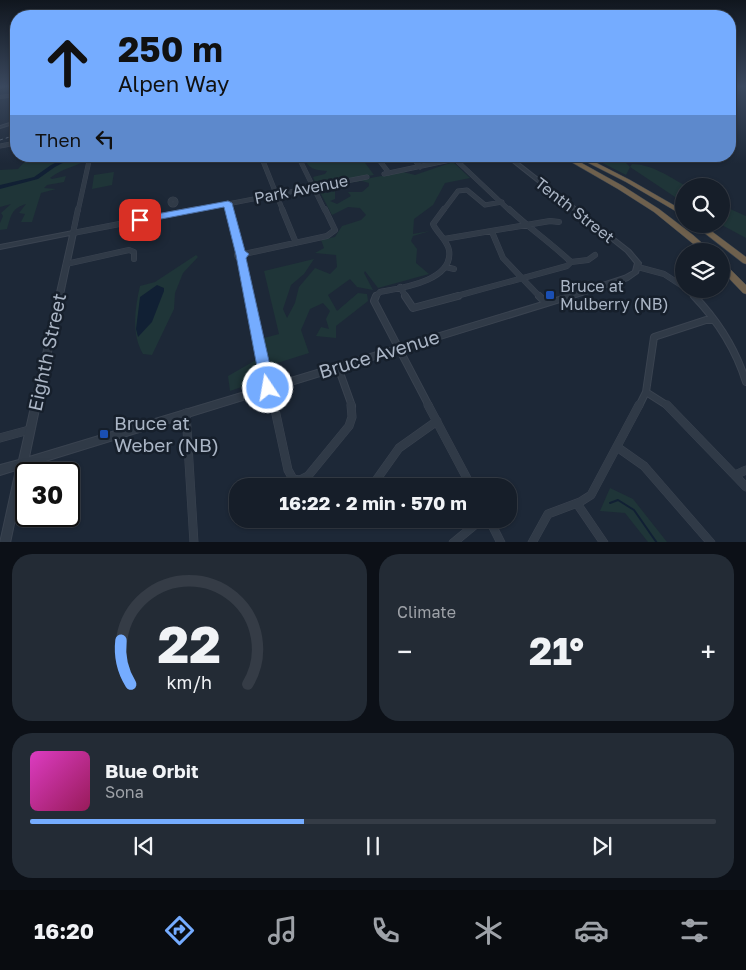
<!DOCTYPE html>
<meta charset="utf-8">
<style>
:root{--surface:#161e29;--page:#232b35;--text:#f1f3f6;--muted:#9ea2a8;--line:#353c46;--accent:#75acff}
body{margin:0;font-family:"Golos Text",sans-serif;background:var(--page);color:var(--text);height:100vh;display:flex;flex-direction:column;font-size:19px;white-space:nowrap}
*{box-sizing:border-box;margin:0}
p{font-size:16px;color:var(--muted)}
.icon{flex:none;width:28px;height:28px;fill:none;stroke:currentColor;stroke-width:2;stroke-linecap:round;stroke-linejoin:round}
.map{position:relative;height:542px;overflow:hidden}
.sheet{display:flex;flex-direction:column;gap:12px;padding:12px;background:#0c1017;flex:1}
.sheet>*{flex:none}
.hud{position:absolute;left:10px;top:10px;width:726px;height:152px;border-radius:20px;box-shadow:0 1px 4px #0004,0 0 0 1px var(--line);background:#75acff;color:#111;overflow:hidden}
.tools{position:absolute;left:675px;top:178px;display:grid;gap:10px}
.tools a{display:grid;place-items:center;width:55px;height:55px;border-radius:50%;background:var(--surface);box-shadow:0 1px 4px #0004,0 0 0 1px var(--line);font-size:25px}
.speed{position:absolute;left:15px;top:462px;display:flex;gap:10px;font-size:25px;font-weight:700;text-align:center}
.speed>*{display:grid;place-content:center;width:65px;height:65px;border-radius:50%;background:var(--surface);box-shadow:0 1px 4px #0004,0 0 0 1px var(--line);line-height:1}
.speed .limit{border:2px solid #111;border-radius:8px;background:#fff;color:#111}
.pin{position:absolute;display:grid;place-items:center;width:42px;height:42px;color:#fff;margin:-21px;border-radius:10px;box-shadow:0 2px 8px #0006}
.me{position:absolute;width:55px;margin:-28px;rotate:348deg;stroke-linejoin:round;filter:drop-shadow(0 0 4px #0008)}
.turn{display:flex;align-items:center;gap:18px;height:105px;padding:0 25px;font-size:22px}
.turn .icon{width:65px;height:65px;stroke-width:2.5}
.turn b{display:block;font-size:35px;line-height:42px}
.then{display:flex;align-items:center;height:48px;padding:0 25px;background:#0003;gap:10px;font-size:19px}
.big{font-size:38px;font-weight:700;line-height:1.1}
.sheet .widget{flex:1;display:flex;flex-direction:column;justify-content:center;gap:8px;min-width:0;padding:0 18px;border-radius:20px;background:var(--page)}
.sheet .dial{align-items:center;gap:0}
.dial svg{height:130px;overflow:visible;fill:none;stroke:var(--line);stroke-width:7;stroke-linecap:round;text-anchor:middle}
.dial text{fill:var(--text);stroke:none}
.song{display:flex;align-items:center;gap:15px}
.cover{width:60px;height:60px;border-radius:8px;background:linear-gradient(135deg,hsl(310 70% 55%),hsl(330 70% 35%))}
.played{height:5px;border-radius:2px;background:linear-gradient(90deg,var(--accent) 40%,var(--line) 40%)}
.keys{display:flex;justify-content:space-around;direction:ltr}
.heat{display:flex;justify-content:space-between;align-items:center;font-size:28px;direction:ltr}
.sheet .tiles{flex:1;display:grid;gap:12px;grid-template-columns:1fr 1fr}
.widget:last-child{grid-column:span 2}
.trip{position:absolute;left:229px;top:478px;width:288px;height:50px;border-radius:20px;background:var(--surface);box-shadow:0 1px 4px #0004,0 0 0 1px var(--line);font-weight:700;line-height:50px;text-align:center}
.menu{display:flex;height:80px;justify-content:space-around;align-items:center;background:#090c10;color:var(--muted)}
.menu .icon{width:35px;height:35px}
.menu .on{color:var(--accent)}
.menu b{font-size:22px;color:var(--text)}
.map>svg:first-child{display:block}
.green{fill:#1f3538}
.water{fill:#112034}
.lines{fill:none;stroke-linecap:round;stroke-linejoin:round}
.stream{stroke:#112034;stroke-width:2}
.river{fill:#112034;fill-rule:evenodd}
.minor-far4-casing{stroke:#3a4350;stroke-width:4}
.minor-far3-casing{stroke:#3a4350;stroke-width:5}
.minor-far2-casing{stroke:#3a4350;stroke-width:6}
.minor-far1-casing{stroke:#3a4350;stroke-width:8}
.minor-casing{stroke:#3a4350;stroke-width:9}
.tertiary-casing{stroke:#3a4350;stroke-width:2}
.trunk-casing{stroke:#38424e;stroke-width:1}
.motorway-casing{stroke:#38424e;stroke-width:1}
.minor-far4{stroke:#303a47;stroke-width:3}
.minor-far3{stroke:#303a47;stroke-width:4}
.minor-far2{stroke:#303a47;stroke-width:5}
.minor-far1{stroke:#303a47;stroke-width:6}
.minor{stroke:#303a47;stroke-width:8}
.tertiary{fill:#303a47;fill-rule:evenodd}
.trunk{fill:#5e5c5a;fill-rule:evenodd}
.motorway{fill:#6e604d;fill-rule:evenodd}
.rail{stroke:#525e6f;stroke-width:1;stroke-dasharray:3 3;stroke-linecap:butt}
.route{fill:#75acff;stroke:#4c70a6}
.transit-dot{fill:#1a4fb4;stroke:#161f2b;stroke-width:2}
.labels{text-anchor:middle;stroke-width:5;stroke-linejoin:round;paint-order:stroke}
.street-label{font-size:16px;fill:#aab5c5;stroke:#161f2b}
.poi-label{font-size:16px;fill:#aab5c5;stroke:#161f2b;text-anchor:start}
.near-street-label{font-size:19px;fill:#aab5c5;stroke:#161f2b}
.near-poi-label{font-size:19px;fill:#aab5c5;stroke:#161f2b;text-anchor:start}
</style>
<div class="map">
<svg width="746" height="543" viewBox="0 0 746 543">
<rect width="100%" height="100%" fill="#1d2837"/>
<path class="green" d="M30 156H36L32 161 46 156H94C80 166 64 167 50 178L52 179 66 176 64 182 47 185 44 188 56 189 41 193 32 222H21L25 214 19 213 26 204C12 208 11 215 7 229L0 230V223L3 216 1 213 11 204 0 207V170L18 169Z
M360 156 374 175 316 185 313 177 325 174 327 171C314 170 309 169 303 157Z
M589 156H619L630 167 632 164C651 164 670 177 686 186H684V203L630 167 626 175Z
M453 162 470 178 445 183 433 205 414 219 413 234 430 231 413 236 411 241 417 249 416 263 429 274 378 288 365 271 364 273 373 290 357 287 350 279 328 295 337 311 358 293 367 294 368 301 336 326V338L316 336 321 327 329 329 326 319 330 311 323 303 310 309 301 330 309 353 271 365 264 338 279 334 264 271 314 259 304 274 291 285 283 309 287 318 295 303 299 287 315 268 330 274 337 267 336 255 315 253 324 248 321 240 335 237 342 226 361 220 366 215 360 208 348 207 332 215 320 192 327 193 335 191V199L330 201 337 204 351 196 348 192H362L369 186V183L362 181 338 184 403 172 415 175Z
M114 172 112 185 92 189 94 175Z
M721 205 746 216V238L720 224Z
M196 255 198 257 183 273 175 293 174 309 152 355 143 354C131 333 135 308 140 286L155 282Z
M256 360 259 381 230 391 228 376Z
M610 488 633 499 667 542H648L625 513 600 511Z"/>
<path class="water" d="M157 285 164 288V291L152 322 138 337 136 329 140 297Z"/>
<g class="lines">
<path class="stream" d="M610 503 618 500 634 510 657 543"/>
<path class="river" d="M69 156H76L55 167 38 179 0 189V185L34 177 51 165Z"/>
<defs>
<path id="minor-far4" d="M0 97 16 95"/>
<path id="minor-far3" d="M0 146 16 143
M261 156 283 211
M298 156 325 211
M376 156 389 173
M416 156V162L420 167
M245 157 249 156
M455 159 510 211
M384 174 469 156
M170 202a3 3 0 1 1 6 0a3 3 0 1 1-6 0Z
M228 203 230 211
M78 211 89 161
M191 211 367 177
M443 211 458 191 467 190 485 205 502 202"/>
<path id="minor-far2" d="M78 209 73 233 197 209
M230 209 240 253
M282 209 296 243
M509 209C529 228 551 243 571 262L588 260 595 255
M492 232 503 258 540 297
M444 239 550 221 559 222
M237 255a3 3 0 1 1 6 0a3 3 0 1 1-6 0Z
M244 254 327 236 335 230 325 209
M241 257 250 297
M66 264 129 250 134 252V259
M446 267 454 269
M638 267 664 274 684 287
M400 287 406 297
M686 289 695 297
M375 297 380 292C401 288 454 281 449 250 447 240 437 233 433 224L444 209
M453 297 567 266 571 262"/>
<path id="minor-far1" d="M250 296 274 406
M376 296 374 301 429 406
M405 296 413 308 458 296
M539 296 546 303
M694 296C717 320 736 350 746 382
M338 367 352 406
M646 392 668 406
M639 406 646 392 654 337 706 320H713"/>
<path id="minor" d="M274 405 288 470 293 479 300 480 308 476 349 426 352 417 351 405
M428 405 471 486
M667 405 746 487
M186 413 194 543
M0 438 29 430
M617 447 644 466 711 543
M735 475 746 470
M372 486 399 448 437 421
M578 505 604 543
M489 519 501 543
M453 543 482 519
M532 543 548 514 580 502 591 495 639 405"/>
<path id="tertiary" d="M16 121V123L0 128V126Z
M505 156H510L630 250 641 263 638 273 628 280 573 298 26 467 10 543H0L16 470 0 475V465L19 460 70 235 0 249V245L73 231 76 233 29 457 569 294 624 276 633 271 635 263 626 252Z"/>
<path id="trunk" d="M0 87H5L0 89Z"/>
<path id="motorway" d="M561 156H569L623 186 659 209 693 235 711 251H702L654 212 618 189Z
M575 156H583L630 180 684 211V216L626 182Z
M693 224H702L746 257V264L743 263Z
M721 262 724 263 746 285V294L743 293 721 270Z"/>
</defs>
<use href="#minor-far4" class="minor-far4-casing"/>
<use href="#minor-far3" class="minor-far3-casing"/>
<use href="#minor-far2" class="minor-far2-casing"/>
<use href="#minor-far1" class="minor-far1-casing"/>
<use href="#minor" class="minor-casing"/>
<use href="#tertiary" class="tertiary-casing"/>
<use href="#trunk" class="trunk-casing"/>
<use href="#motorway" class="motorway-casing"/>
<use href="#minor-far4" class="minor-far4"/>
<use href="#minor-far3" class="minor-far3"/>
<use href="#minor-far2" class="minor-far2"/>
<use href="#minor-far1" class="minor-far1"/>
<use href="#minor" class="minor"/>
<use href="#tertiary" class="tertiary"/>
<use href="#trunk" class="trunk"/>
<use href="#motorway" class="motorway"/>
<path class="rail" d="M0 140 16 135"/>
</g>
<linearGradient id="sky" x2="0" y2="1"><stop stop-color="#10161e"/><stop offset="0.53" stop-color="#3a485e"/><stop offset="1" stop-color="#3a485e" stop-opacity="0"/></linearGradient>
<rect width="746" height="163" fill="url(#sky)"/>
<path class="route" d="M228 201 232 203 245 251 249 254 246 258 275 388 273 393 268 394 263 393 261 388 236 255 224 207 140 223 135 220 140 217Z"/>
<g class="transit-dot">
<rect x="545" y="290" width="10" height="10" rx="2.5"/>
<rect x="99" y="429" width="10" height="10" rx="2.5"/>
</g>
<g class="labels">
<g class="street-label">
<text transform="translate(301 189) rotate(-11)" y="6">Park Avenue</text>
<text transform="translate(575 210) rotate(38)" y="6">Tenth Street</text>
</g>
<g class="poi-label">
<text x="560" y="292">Bruce at<tspan x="560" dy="18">Mulberry (NB)</tspan></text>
</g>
<g class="near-street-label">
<text transform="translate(47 352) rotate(-78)" y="7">Eighth Street</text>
<text transform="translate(379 354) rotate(-17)" y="7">Bruce Avenue</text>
</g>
<g class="near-poi-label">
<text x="114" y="430">Bruce at<tspan x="114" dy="22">Weber (NB)</tspan></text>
</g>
</g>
</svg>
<div class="tools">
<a><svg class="icon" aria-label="search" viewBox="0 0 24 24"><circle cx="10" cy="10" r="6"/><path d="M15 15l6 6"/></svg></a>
<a><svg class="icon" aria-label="layers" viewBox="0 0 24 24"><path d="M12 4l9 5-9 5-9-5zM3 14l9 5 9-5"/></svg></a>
</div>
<div class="speed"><div class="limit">30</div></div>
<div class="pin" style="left:140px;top:220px;background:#d93025"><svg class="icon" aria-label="arrive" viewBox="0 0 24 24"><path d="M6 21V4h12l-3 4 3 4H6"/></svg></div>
<svg class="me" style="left:268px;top:388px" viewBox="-20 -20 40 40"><circle r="17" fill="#75acff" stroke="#fff" stroke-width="3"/><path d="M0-11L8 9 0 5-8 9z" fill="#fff"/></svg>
<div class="trip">16:22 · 2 min · 570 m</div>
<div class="hud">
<div class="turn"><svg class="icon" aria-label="ahead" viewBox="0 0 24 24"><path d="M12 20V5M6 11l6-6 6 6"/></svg><div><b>250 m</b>Alpen Way</div></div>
<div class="then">Then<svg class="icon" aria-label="left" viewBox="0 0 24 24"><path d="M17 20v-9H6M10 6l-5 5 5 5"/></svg></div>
</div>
</div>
<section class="sheet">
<div class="tiles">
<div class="widget dial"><svg viewBox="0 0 100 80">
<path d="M14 69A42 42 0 1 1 86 69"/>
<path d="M14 69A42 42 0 0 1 8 42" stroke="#75acff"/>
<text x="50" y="56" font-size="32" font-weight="700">22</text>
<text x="50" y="72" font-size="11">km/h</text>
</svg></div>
<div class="widget"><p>Climate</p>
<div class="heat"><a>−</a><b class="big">21°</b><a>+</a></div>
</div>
<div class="widget">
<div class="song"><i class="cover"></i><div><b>Blue Orbit</b><p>Sona</p></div></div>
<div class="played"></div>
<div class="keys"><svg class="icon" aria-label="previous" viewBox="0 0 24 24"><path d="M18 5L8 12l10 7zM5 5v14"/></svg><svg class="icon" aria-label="pause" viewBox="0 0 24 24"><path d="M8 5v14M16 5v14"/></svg><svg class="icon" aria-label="next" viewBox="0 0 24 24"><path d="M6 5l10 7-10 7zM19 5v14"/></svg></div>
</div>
</div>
</section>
<nav class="menu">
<b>16:20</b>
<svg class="icon on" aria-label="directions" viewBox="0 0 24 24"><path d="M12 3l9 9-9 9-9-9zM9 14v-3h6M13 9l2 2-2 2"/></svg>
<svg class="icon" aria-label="music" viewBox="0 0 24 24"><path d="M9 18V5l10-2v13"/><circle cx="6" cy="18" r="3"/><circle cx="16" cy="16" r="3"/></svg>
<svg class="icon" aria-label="phone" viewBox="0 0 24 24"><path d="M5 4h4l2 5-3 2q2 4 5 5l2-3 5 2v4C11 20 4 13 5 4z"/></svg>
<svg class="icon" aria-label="climate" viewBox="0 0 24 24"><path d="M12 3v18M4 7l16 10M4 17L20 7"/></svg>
<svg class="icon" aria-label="car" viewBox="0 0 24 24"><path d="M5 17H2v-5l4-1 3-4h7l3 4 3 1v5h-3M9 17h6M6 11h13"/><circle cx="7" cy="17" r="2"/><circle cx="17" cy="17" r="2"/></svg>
<svg class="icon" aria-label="filters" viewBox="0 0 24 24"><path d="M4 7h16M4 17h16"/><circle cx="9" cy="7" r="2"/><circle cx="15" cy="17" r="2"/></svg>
</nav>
